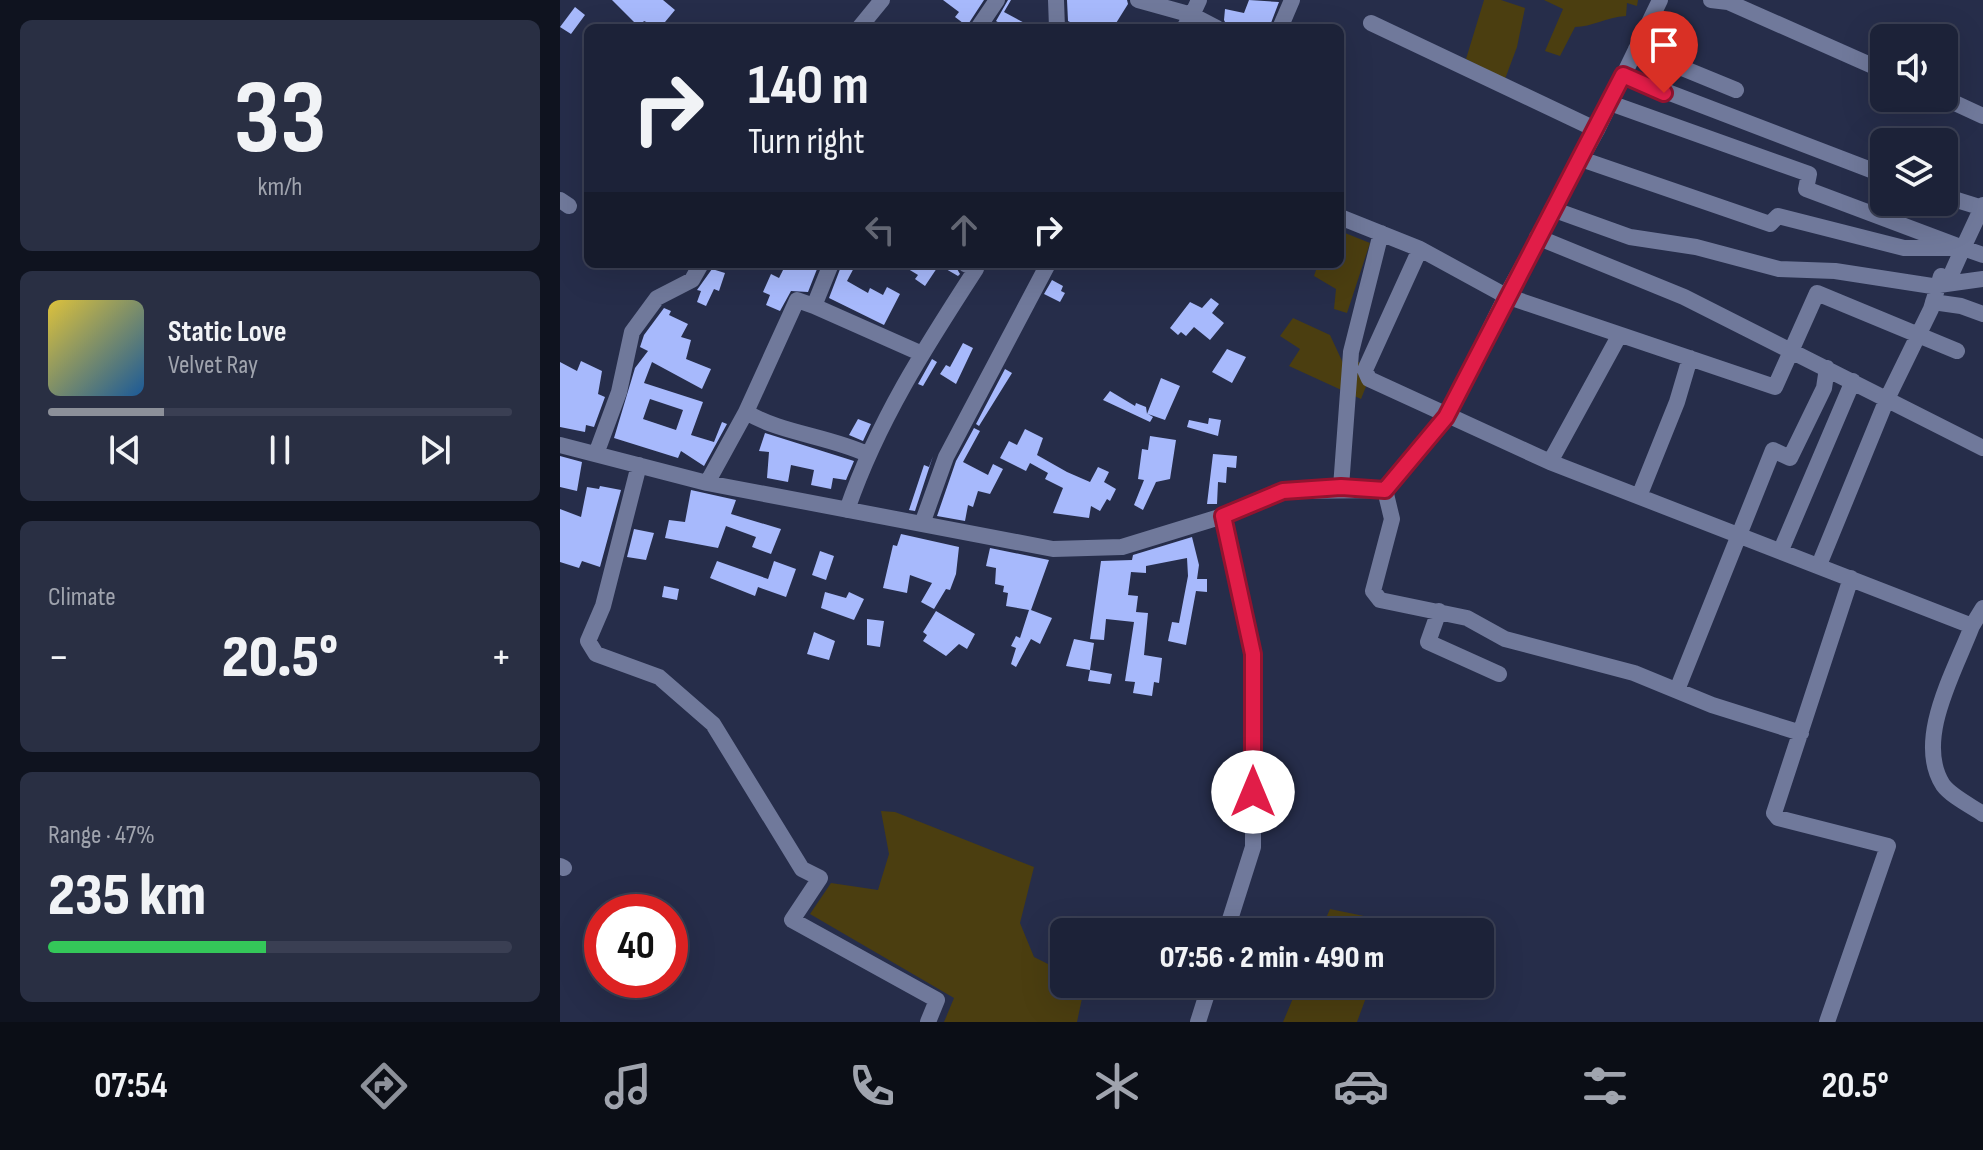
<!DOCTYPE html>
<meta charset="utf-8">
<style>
:root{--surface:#1c2238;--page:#292f43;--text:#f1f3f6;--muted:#a0a4ae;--line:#3a3f53;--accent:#8c9099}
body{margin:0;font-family:"Sofia Sans Condensed",sans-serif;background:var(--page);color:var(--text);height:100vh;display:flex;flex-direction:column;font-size:30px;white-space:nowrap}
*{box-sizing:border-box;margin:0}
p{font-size:26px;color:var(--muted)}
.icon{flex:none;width:44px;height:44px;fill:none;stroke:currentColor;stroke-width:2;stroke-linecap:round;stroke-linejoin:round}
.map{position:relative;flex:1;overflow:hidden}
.sheet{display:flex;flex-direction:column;gap:20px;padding:20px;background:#0f131f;width:560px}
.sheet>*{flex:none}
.guide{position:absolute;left:24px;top:24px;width:760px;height:244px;border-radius:12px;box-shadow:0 8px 32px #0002,0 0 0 2px var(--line);background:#1c2238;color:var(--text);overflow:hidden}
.controls{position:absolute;left:1310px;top:24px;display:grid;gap:16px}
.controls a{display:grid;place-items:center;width:88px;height:88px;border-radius:12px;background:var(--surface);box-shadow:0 8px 32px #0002,0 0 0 2px var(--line);font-size:40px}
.speed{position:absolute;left:24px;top:894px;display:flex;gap:16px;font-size:40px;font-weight:700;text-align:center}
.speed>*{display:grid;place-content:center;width:104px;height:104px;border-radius:50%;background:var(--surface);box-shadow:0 8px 32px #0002,0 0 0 2px var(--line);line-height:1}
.speed .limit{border:12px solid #d22;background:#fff;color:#111}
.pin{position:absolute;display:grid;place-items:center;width:68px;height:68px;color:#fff;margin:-82px -34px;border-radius:50% 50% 50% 0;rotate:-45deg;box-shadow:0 0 8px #0007}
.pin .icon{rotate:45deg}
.me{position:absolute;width:88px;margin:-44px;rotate:0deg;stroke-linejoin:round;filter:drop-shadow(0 0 6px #0008)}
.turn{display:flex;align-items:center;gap:28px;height:168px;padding:0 32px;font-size:36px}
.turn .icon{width:104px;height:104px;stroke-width:2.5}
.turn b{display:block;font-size:56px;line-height:68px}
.lanes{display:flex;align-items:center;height:76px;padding:0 32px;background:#0003;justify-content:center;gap:40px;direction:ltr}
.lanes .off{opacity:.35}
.big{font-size:60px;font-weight:800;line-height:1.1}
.sheet .card{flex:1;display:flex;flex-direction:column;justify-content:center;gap:12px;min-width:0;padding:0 28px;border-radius:12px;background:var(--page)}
.sheet .dial{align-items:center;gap:0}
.dial b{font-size:104px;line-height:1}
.song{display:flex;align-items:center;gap:24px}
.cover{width:96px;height:96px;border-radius:12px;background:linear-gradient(135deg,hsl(50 70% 55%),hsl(210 70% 35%))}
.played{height:8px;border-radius:4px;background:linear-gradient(90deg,var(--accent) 25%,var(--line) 25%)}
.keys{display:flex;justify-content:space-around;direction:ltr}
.heat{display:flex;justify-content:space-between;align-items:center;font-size:44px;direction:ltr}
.charge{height:12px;border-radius:6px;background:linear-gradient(90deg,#34c759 47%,var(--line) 0)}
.trip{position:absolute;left:490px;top:918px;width:444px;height:80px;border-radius:12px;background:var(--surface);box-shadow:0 8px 32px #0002,0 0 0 2px var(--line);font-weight:800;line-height:80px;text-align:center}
.tab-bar{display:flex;height:128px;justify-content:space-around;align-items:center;background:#0b0e16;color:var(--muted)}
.tab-bar .icon{width:56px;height:56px}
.tab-bar .active{color:var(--accent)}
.tab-bar b{font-size:36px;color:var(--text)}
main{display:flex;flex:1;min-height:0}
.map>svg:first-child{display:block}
.green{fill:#4b3e10}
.building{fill:#a7b9fc;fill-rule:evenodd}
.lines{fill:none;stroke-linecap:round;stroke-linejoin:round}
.minor{stroke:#70799b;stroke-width:16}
.route-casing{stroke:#92132f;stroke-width:20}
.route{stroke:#e11d48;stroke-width:14}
</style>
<main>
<section class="sheet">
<div class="card dial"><b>33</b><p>km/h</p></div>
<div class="card">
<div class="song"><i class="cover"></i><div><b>Static Love</b><p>Velvet Ray</p></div></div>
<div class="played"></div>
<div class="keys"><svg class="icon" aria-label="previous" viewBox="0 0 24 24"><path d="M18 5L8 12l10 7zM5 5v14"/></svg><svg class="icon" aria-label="pause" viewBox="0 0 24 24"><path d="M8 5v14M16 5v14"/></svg><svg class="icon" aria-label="next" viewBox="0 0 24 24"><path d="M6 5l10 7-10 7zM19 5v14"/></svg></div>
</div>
<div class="card"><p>Climate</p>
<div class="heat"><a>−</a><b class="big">20.5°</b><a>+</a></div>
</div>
<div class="card"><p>Range · 47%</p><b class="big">235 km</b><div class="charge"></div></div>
</section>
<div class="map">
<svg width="1423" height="1022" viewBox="0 0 1423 1022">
<rect width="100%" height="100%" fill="#262d4a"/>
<path class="green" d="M924 0H941L965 8 957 47 945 79 906 59Z
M984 0H1078L1077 6 1067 3 1066 16C1046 17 1032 27 1015 27L1000 56 985 51 1003 9Z
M780 231 810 243 787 313 774 309 776 289 754 276 758 264H780Z
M733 318 770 335 783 363 799 362 809 379 801 399 729 366 740 349 720 336Z
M321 811 335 812 474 867 460 923 474 957 504 972V984H525L517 1022H384L394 998 250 914 271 883 318 890 329 854Z
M770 909 833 922 830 932H760Z
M739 984H811L797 1022H723Z"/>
<path class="building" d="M52 0H103L115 10 100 28 84 21 79 27Z
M383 0H424L407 26 395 17 399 12Z
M448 0H451L444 12 474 28H448L436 21Z
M507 0H567L568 4 553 28H522L508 21Z
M689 0 719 2 709 28H668L664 20 665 9 684 13Z
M15 7 25 15 11 34 0 27Z
M226 264H259L248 292 231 291 220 311 206 305 210 295 203 292 211 274 219 278Z
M282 264H296L287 281 308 293 310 288 323 295 327 287 340 294 324 325 269 298Z
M340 264H394L400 274 398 276 379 265 365 286 355 279 358 275Z
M152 269 165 273 159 291 154 289 146 306 137 302 141 291 137 290Z
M492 280 503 286 501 291 505 293 500 302 484 294Z
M651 298 659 304 652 313 664 323 650 340 634 327 626 336 621 332 618 335 610 328 630 302 642 308Z
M104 308 111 311 109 315 128 324 121 337 131 340 126 359 151 369 142 389 92 362 84 383 143 402 131 435 154 442 162 422 167 424 144 466 121 451 118 458 54 438 75 368 88 351 80 347 84 335ZM90 399 123 410 116 430 83 419Z
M403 343 413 348 396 384 380 374 386 365 390 367Z
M667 349 686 357 672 383 652 372Z
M372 359 377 362 363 386 358 384Z
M21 361 42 371 38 394 45 397 34 427 26 425 25 432 0 427V362L17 371Z
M445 369 452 373 419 426 416 424Z
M601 378 620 386 605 420 588 414 593 417 590 422 543 400 550 391 575 406 576 403 586 407 587 414Z
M649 418 661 420 658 436 627 427 629 420 648 424Z
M298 419 311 424 303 441 289 435Z
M414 428 420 431 403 462 428 475 433 464 443 469 430 494 418 491 413 507 408 505 405 521 377 516 396 461Z
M465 429 483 438 477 455 507 472 530 482 538 467 549 472 544 482 556 489 550 501 547 499 540 511 531 506 529 518 493 513 503 488 485 479 488 473 470 463 466 471 440 458 449 441 457 445Z
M205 433 294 461 286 480 273 478 271 489 251 485 254 470 231 465 228 482 207 478 209 452 199 451Z
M590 436 616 440 610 479 596 482 583 510 574 505 584 480 578 479 582 449 588 450Z
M653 454 677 456 676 468 667 467 666 483 658 482 657 504H647Z
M0 456 22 462 17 491 0 487Z
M373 456 355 511 349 510 364 465 369 467Z
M40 486 61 490 40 567 22 561 19 568 0 562V509L21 517 27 487 39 489Z
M131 490 176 500 171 514 221 529 211 554 192 547 196 537 166 526 158 548 105 538 109 520 125 522Z
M74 529 94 533 86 560 67 557Z
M341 534 399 547 396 574 390 590 386 589 374 609 361 602 372 583 350 575 347 593 323 588 333 545 337 546Z
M632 537 639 565 637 579H647V592L636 591 626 645 608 641 612 622 619 623 628 576 627 558 586 566V573L571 572 568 595 578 596 576 612 588 613 584 655 602 658 599 683 594 682 592 696 573 693 575 682 565 681 574 622 546 619 544 640 530 639 541 561 572 560 573 555Z
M430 548 489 560 471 610 492 618 480 644 471 639 456 667 451 664 456 648 451 646 456 636 460 638 469 610 446 606 448 593 443 592 444 586 435 584 436 568 426 566Z
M260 551 274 556 266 580 252 575Z
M157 561 208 579 214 561 236 569 226 597 198 587 195 596 150 578Z
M104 586 119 589 117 600 102 597Z
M265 592 286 598 289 592 304 599 294 620 261 608Z
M376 611 415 634 407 649 399 644 386 656 363 641 367 635 363 632Z
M307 619 324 621 320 647 307 645Z
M254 632 275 641 269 660 247 654Z
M514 639 534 643 530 670 506 666Z
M530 670 552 674 550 684 528 681Z"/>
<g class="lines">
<path class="minor" d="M496 0 497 28
M578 0 632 15 624 28
M639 0 632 15 657 28
M1151 0 1168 2 1324 71
M811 23 1037 130
M299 28 322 0
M418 28 437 0
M720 28 732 0
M1076 49 1176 90
M1063 75 1324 175
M1384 98 1423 116
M1050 103 1249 174 1246 189 1403 248 1423 205
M1021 159 1210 224 1218 216 1344 248H1403L1423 255
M1384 196 1423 208
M0 200 9 206
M992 209 1070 237 1136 247 1219 269 1275 271 1372 286 1423 279
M780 217 860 249 805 370 809 379 990 462 1412 626 1423 608
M977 237 1124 297 1423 448
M860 249 946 296 1215 387 1257 293 1397 351
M271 264 254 306 360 353
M1373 302 1401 306 1423 314
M186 412 237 300 254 306
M0 445 147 483 493 549 562 547 663 516
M36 454 59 392 72 332 97 298 132 280 141 264
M990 462 1059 336
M79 465 43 606 28 641 36 654 99 677 153 724 242 869 260 878 232 920 377 1000 368 1022
M147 483 186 412C220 433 268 436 307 454
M781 487 791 352 821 233
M825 490 832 519 813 591 820 600 907 618 945 639 1074 673 1152 705 1241 733
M1080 494 1117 402 1130 358
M287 510C317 422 366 346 416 269L405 264
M362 524 386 457 488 264
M1221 550 1293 381
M1259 565 1327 399 1371 309 1381 276 1387 280 1390 277 1403 248
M879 611 868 642 939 674
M1412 626C1395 671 1354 740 1383 785 1391 796 1411 806 1423 814
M1117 690 1213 450 1230 458 1264 388 1267 368
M0 866 4 868
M666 932 693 847V654L663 516 723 491 825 490 886 417 946 296 1037 130 1100 0
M638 1022 650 984
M1267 1022 1328 846 1218 818 1214 813 1291 578"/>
</g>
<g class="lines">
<defs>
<path id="route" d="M693 792V654L663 516 723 491 781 487 825 490 886 417 1063 75 1104 93"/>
</defs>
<use href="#route" class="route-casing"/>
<use href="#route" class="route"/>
</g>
</svg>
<div class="controls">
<a><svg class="icon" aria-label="sound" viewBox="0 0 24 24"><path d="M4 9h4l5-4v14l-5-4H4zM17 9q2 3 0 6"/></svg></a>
<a><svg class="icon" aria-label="layers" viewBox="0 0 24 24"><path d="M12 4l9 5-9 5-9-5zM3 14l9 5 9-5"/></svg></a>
</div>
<div class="speed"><div class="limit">40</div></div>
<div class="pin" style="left:1104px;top:93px;background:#d93025"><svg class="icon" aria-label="arrive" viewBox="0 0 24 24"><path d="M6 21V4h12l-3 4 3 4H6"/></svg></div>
<svg class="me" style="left:693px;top:792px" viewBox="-20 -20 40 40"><circle r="19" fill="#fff"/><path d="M0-13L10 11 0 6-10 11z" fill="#e11d48"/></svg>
<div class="trip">07:56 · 2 min · 490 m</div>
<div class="guide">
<div class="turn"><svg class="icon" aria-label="right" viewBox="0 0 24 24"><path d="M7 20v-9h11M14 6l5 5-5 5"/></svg><div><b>140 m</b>Turn right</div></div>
<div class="lanes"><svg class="icon off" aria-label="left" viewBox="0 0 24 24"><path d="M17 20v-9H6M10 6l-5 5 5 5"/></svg><svg class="icon off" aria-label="ahead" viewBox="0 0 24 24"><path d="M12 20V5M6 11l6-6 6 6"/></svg><svg class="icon" aria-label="right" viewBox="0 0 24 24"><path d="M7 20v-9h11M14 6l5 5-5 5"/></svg></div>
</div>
</div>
</main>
<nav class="tab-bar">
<b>07:54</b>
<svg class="icon active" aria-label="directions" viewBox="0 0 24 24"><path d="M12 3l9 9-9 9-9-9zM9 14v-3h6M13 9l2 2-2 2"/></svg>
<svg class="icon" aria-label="music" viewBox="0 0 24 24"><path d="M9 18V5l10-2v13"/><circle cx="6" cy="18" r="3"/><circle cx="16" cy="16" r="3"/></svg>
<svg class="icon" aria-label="phone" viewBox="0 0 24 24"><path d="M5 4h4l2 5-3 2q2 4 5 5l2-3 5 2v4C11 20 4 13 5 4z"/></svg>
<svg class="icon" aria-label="climate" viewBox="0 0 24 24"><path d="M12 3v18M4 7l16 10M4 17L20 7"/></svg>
<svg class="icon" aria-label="car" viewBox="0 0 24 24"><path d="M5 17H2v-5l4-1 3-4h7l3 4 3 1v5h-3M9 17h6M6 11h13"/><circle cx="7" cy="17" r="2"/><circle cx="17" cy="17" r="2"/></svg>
<svg class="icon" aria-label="filters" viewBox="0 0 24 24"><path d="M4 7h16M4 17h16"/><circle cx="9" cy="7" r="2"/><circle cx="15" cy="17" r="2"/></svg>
<b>20.5°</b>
</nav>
